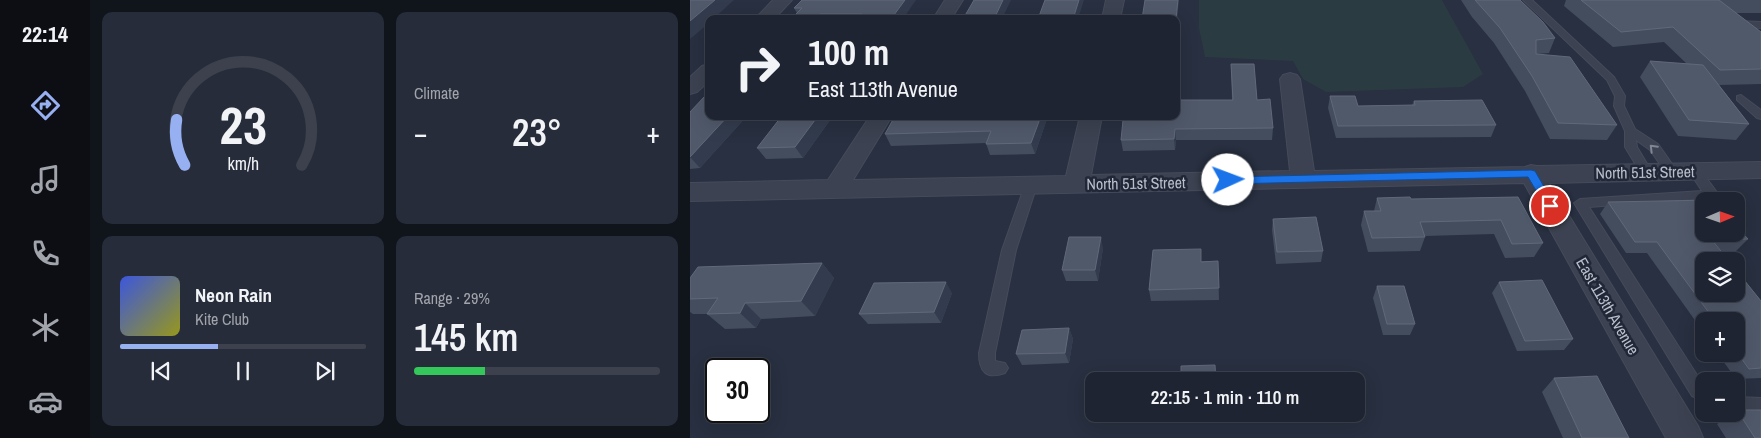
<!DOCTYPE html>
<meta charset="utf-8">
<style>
:root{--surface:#1e2431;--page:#262c39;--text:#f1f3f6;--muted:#a1a4ab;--line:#3c414d;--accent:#97b0f2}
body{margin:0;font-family:"Archivo Narrow",sans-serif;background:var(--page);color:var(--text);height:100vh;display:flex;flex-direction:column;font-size:19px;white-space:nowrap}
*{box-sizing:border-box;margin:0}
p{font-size:16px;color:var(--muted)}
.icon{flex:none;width:28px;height:28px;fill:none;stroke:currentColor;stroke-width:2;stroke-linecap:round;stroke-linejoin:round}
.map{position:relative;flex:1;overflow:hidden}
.sheet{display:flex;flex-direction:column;gap:12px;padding:12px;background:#10141b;width:600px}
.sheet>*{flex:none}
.guide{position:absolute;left:15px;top:15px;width:475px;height:105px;border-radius:10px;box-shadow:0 5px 20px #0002,0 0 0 1px var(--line);background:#1e2431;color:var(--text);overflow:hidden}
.needle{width:32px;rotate:88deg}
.tools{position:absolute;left:1005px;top:192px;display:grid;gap:10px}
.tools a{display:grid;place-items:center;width:50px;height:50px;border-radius:10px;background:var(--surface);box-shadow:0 5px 20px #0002,0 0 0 1px var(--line);font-size:25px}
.speed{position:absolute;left:15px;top:358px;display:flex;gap:10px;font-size:25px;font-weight:700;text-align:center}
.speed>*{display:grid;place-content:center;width:65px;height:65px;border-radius:50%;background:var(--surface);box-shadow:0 5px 20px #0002,0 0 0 1px var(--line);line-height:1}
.speed .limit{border:2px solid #111;border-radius:8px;background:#fff;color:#111}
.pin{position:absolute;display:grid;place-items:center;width:42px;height:42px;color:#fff;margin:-21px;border:2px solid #fff;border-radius:50%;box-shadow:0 1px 5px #0007}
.me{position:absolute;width:55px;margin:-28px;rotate:88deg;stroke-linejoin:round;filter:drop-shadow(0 0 4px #0008)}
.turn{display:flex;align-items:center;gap:18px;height:105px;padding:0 20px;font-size:22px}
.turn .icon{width:65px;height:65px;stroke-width:2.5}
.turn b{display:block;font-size:35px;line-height:42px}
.big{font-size:38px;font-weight:600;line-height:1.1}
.sheet .tile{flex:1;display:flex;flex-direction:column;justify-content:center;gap:8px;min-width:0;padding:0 18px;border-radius:10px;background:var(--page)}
.sheet .dial{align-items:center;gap:0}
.dial svg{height:130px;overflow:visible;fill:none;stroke:var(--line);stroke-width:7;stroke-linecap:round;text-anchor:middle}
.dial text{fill:var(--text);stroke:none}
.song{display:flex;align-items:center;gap:15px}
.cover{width:60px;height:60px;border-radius:8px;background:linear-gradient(135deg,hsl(230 70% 55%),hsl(60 70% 35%))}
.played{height:5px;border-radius:2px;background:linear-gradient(90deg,var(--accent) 40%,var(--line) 40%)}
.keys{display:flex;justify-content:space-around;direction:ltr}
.heat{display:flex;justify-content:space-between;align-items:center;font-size:28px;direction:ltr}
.charge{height:8px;border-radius:4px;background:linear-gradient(90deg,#34c759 29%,var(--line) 0)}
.sheet .tiles{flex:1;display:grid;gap:12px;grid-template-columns:repeat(2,1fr)}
.trip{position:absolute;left:395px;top:372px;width:280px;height:50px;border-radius:10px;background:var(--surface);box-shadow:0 5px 20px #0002,0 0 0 1px var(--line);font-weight:600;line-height:50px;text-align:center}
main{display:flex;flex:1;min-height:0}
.tab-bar{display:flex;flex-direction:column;width:90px;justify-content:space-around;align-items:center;background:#0c0e14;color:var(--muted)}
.tab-bar .icon{width:35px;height:35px}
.tab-bar .current{color:var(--accent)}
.tab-bar b{font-size:22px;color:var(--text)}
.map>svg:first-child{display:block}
.green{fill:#2a3c42}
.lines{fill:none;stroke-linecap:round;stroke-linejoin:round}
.lane-casing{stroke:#464b5a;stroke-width:2}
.street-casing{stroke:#464b5a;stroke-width:2}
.lane{fill:#3c4251;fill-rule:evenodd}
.street{fill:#3c4251;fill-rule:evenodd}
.wall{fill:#444d5e}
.shaded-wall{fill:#333c4e}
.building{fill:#50596a;stroke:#616979}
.oneway{stroke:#818694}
.route{fill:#1a73e8;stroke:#114b97}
.labels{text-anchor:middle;stroke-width:5;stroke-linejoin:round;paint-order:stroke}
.street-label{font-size:16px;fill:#b9becb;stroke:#212736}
</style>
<main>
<nav class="tab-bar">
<b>22:14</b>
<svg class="icon current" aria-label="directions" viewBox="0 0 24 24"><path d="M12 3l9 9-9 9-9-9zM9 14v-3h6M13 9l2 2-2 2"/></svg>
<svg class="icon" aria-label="music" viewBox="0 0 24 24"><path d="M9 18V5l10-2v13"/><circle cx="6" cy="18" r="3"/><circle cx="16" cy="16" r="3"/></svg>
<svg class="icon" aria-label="phone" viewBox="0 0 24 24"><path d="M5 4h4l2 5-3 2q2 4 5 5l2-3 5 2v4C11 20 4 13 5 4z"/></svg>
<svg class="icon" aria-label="climate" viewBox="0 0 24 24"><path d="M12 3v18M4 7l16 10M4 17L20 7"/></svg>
<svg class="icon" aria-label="car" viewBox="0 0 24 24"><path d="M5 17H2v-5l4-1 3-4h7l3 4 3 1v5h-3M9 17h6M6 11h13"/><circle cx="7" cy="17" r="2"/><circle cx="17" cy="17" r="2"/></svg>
</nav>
<section class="sheet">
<div class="tiles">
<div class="tile dial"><svg viewBox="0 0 100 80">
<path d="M14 69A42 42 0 1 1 86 69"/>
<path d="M14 69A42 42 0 0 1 9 41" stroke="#97b0f2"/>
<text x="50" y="56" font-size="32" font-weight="700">23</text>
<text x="50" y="72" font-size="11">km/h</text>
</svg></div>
<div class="tile"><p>Climate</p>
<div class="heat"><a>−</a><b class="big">23°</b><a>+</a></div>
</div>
<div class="tile">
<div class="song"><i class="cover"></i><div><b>Neon Rain</b><p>Kite Club</p></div></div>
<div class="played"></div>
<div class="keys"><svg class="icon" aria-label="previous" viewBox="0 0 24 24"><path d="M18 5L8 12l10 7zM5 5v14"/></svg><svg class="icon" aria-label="pause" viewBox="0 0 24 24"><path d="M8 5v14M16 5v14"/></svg><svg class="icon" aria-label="next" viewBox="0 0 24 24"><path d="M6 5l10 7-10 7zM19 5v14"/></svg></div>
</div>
<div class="tile"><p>Range · 29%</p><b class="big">145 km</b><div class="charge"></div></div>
</div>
</section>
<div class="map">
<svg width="1071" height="438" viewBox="0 0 1071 438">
<rect width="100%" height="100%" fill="#283041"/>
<path class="green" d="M509 0H752L793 74 773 87 636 92 613 79 603 61 515 57 509 28Z"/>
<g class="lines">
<defs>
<path id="lane" d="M833 0H842L924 77 935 96 934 106 945 129 968 144 987 171 985 174H977L960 150 946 140 947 147 962 172 960 175H952L935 147V131L924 106 925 96 917 80Z
M1047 21 1071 22V28L1044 26V22Z
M1051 95 1071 110V119L1067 118 1047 100V96Z
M1005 167 1009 168 1026 191 1019 198 899 207 1014 386V401L1002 396 884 203 890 199 1012 191 999 171Z
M341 181 347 185 326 250 305 353V361L315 363 318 368 315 373C296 380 289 371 289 353L312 250 335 185Z
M1046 397 1071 398V414L1046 413Z"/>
<path id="street" d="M83 0H102L84 19H65Z
M255 0H273L261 19H243Z
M416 0H434L430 19H412Z
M19 64V81L7 92 0 94V77L12 66Z
M600 73 607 75 610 79 624 171 835 167 841 165 847 166 1071 162V178L859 183 1008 426 1013 438H976L834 183 0 201V183L138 180 180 116H202L163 180 376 176 390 116H412L401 175 600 171 590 79 593 75Z"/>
</defs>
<use href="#lane" class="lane-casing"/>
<use href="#street" class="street-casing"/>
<use href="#lane" class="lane"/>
<use href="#street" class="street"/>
</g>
<path class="wall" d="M112 0 213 19H101L107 13 104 8Z
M771 0H830L865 38 859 53 847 54 927 125 917 140 860 139 835 91 804 43 782 17Z
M876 0H1071V13H1046L1071 32V84L1029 85 1059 124 1046 140 988 136 950 77 960 61 997 64 974 42 923 47 874 6Z
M541 64 567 100 583 128 582 140H486L485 150 433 151 431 140 438 120 542 100Z
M640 96 668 106 722 105 724 101 806 125 801 137 646 138 638 108Z
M0 112 19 116H57L10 168 0 169Z
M86 116H143L113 158 76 159 67 148 88 121 86 117Z
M205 116H358L345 154 300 155 296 143 201 146 195 134Z
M828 197 853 243 844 257 815 258 804 234 735 236V237L730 251 678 252 671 225 674 211H684L687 198 721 199Z
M918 202 1058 239 1046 251H1031L1071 301V378L1046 379 1028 354H1046V321H1014V333L957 253H936L910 214Z
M583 219 633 251 631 262 586 264 582 230Z
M413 248 408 281H376L372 270Z
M512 261H528L529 300 461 301 459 290Z
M132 263 144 278 125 316 71 319 66 328 35 329 17 314H3L0 312V278Z
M809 282 883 339 874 350 827 351 802 293Z
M687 286 725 324 720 335H693L683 298Z
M262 293 251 323 178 324 169 314Z
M379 328 383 339 379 363 332 365 326 354Z
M864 378 939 438H873L852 392Z
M1071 410V438H1036L1027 424 1042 414H1046V411Z"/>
<path class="shaded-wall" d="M25 0H44L23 19H19V23L0 39V21Z
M215 0H226L213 19H201Z
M313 0H321L312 19H304Z
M389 0H394L388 19H383Z
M488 0H489L486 38V19Z
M130 14 132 19H126Z
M38 116H57L10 168 0 157Z
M128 116H143L113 158 105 147Z
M351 116H358L345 154 341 143Z
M485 129 486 140 485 150 484 139Z
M411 237 413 248 408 281 405 270Z
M132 263 144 278 125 316 111 301Z
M256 282 262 293 251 323 244 312Z
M55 303 71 319 66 328 50 313Z
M379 328 383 339 379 363 375 353Z"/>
<path class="building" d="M0 0H25L0 21Z
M112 0H215L201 19H168L172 14H130L126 19H101L112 8H104Z
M284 0H313L304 19H273Z
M355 0H389L383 19H348Z
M455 0H488L486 19H452Z
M785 0H830L853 22 865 38 846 40V54L880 57 927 125 868 123 842 76 810 28Z
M891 0H1029L1071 32V69L1030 70 983 27 931 32Z
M960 61 1013 65 1059 124 999 120Z
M541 64H564L567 100 580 99 583 128 485 129 484 139 431 140 433 120H438L439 116H486V100H543Z
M15 96H19V116H38L0 157V112Z
M640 96H665L668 106 725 105 724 101 792 100 806 125 648 126Z
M86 116H128L105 147 67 148 91 117H86Z
M205 116H351L341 143 296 144 301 131 195 134Z
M720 197 721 199 828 197 853 243 822 244 811 220 730 222 735 237 682 238 674 211H691L687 198Z
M1024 200 1026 201H1014V234H1046V226L1058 239 1022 240 1039 261H1014V294H1046V270L1071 301V368L1059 369 1046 351V321H1025L967 242H945L918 202Z
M626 217 633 251 587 252 583 219Z
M379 237H411L405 270H372Z
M511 249V262L528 261 529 288 459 290 463 250Z
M132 263 111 301 55 303 50 313 17 314 28 298 0 299V278L8 267Z
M852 280 883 339 835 341 809 282Z
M256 282 244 312 169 314 184 283Z
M687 286H714L725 324H697Z
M379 328 375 353 326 354 332 330Z
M525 365 526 381H491V366Z
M907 376 939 438H892L864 378Z
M1047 410H1071V438H1065Z"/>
<defs><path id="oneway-chevron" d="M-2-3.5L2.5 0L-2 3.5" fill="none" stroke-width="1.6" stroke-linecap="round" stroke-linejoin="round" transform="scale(1.25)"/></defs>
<use class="oneway" href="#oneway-chevron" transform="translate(963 148) rotate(-135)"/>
<path class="route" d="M841 170 845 171 864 204 866 206 864 209H857L838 177 538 184 532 180 538 177Z"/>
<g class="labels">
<g class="street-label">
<text transform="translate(955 172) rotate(-1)" y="6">North 51st Street</text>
<text transform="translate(446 183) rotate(-1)" y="6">North 51st Street</text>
<text transform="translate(918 306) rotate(60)" y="6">East 113th Avenue</text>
</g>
</g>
</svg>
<div class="tools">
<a><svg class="needle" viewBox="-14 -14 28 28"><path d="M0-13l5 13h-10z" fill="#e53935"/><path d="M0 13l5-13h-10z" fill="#a1a4ab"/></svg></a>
<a><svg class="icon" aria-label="layers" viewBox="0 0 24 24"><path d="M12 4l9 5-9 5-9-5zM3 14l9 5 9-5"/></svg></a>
<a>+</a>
<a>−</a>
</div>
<div class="speed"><div class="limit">30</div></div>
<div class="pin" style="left:860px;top:206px;background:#d93025"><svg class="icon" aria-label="arrive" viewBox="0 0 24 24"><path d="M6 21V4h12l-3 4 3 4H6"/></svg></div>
<svg class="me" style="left:538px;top:180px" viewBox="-20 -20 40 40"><circle r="19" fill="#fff"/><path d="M0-13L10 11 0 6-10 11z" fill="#1a73e8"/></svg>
<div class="trip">22:15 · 1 min · 110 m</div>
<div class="guide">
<div class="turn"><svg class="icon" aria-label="right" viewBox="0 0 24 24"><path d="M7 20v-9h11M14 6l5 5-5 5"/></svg><div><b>100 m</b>East 113th Avenue</div></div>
</div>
</div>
</main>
